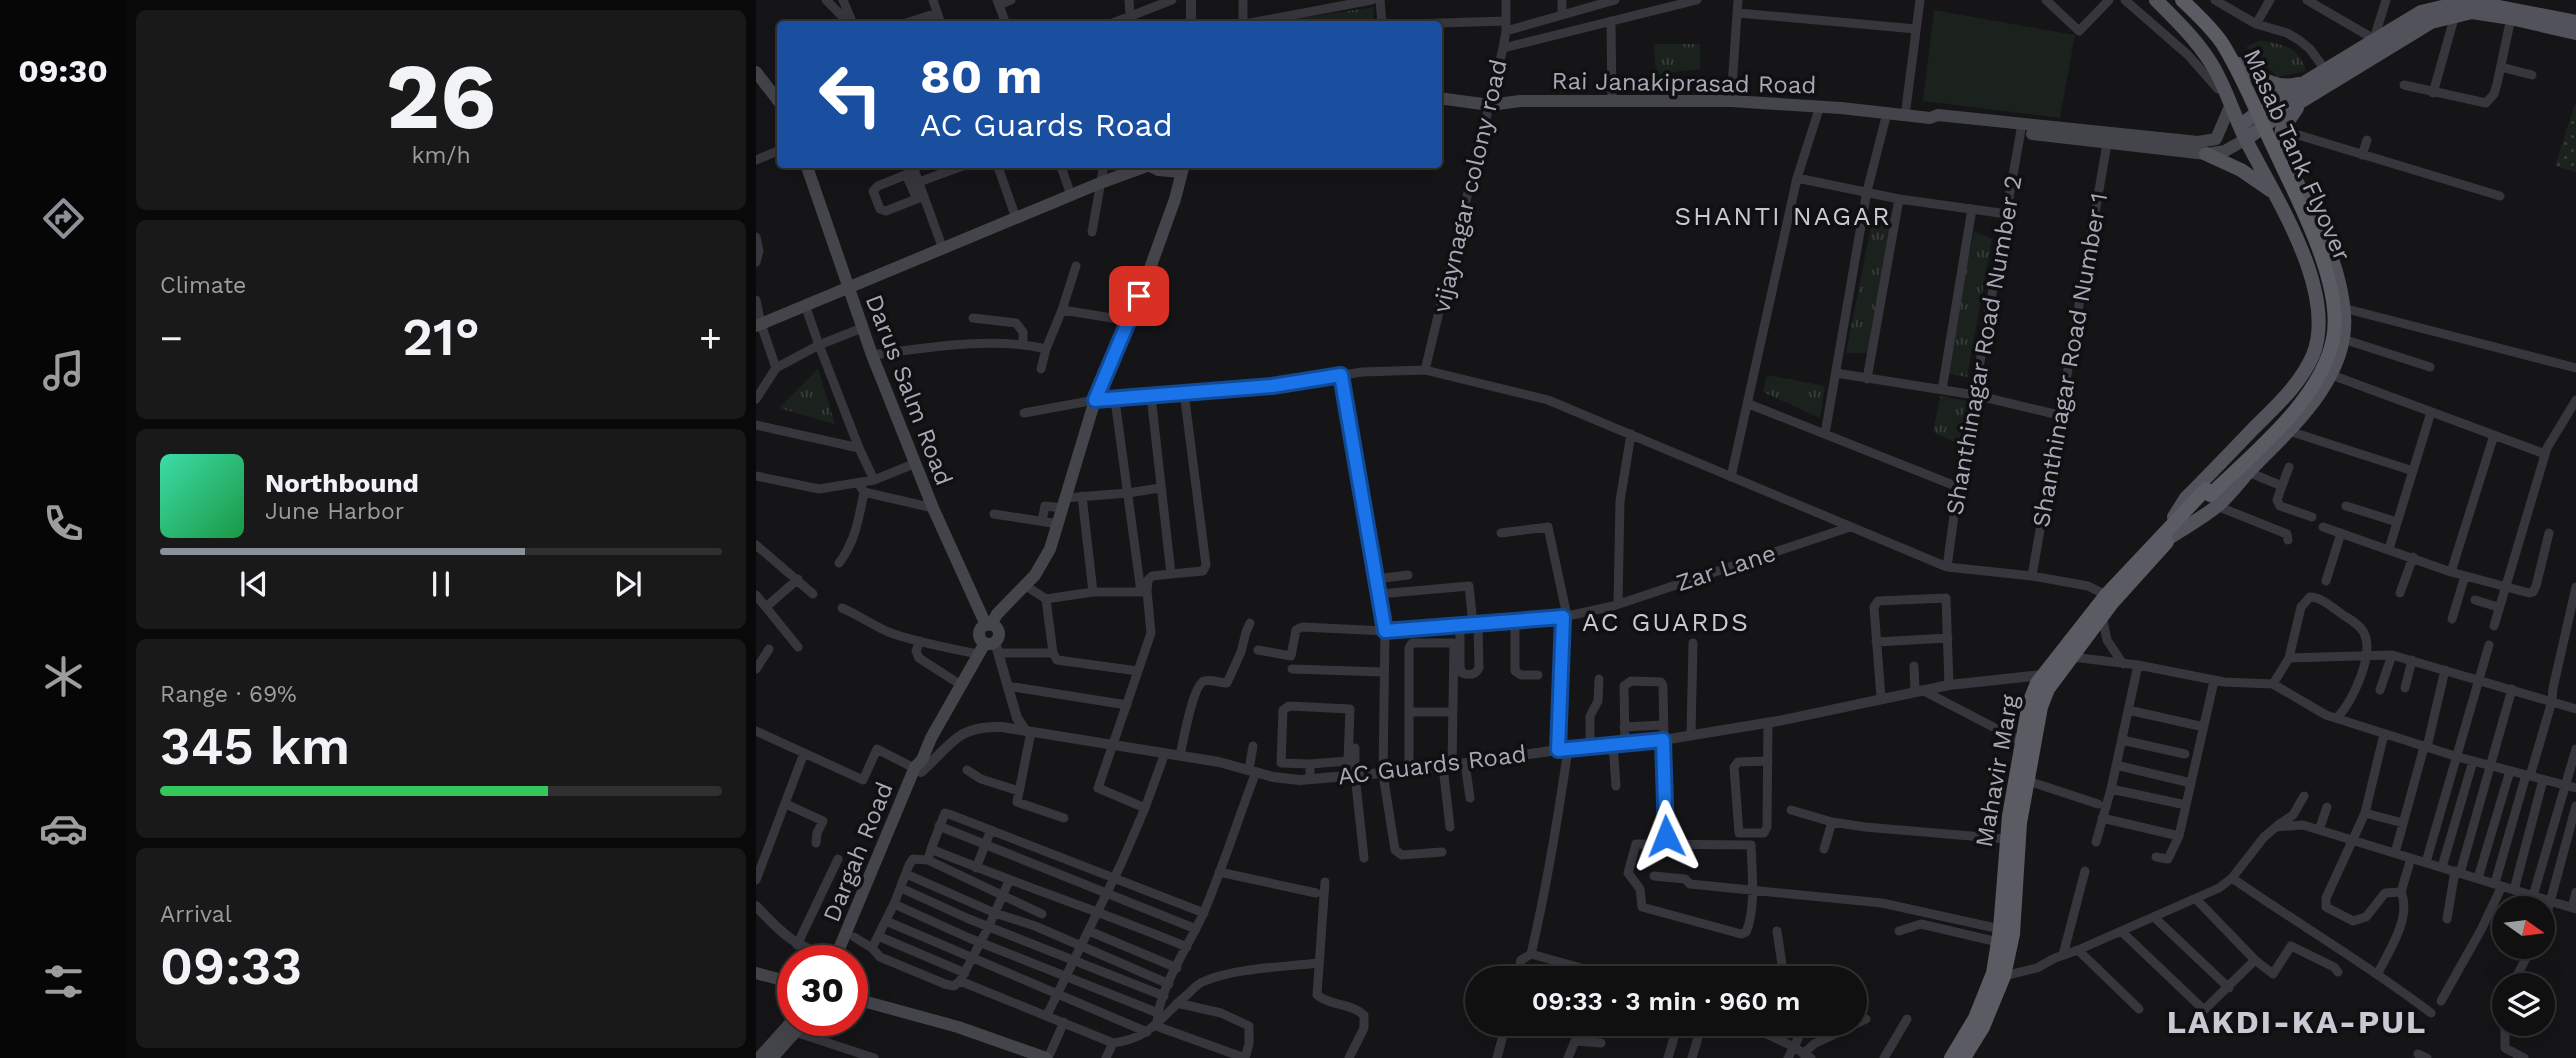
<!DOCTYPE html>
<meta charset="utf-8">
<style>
:root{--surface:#101011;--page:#19191a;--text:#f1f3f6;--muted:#9c9d9f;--line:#303031;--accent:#8c9099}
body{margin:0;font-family:"Work Sans",sans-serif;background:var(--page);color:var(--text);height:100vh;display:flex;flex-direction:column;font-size:26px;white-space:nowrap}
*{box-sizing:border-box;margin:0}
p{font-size:23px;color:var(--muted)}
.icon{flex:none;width:38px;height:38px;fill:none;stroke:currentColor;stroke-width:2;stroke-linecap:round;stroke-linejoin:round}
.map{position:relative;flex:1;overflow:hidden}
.panel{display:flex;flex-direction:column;gap:10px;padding:10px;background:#090909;width:630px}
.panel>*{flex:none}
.hud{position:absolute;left:21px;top:21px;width:665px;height:147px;border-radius:7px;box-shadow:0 7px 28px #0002,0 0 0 2px var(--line);background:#1a4fa0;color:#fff;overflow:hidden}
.needle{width:46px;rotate:104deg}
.controls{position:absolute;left:1736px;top:896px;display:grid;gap:14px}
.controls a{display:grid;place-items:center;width:63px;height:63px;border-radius:50%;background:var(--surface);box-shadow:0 7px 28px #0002,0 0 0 2px var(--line);font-size:35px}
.speed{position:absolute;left:21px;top:945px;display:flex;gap:14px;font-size:35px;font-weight:700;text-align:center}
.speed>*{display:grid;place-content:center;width:91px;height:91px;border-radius:50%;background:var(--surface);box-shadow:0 7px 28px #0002,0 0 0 2px var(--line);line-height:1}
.speed .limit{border:10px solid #d22;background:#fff;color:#111}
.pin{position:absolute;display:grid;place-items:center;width:60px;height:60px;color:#fff;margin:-30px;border-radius:14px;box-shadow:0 4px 10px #0006}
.me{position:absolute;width:77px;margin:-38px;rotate:358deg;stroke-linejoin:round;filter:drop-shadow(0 0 5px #0008)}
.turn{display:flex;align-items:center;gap:24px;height:147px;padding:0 28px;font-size:32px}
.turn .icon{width:91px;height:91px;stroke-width:2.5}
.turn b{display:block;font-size:49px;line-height:60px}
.big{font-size:52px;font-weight:600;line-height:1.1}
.panel .card{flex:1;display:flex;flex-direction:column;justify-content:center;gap:10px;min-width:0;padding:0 24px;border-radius:10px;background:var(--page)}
.panel .dial{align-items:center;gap:0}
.dial b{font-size:91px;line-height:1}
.song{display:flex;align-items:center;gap:21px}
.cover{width:84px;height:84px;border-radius:10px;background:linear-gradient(135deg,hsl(160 70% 55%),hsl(140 70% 35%))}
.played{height:7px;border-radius:4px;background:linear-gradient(90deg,var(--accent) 65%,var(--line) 65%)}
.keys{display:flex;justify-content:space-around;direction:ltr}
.heat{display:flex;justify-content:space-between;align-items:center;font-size:38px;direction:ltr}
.charge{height:10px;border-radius:5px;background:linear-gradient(90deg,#34c759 69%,var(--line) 0)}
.trip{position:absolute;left:709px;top:966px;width:402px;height:70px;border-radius:35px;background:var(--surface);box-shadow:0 7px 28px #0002,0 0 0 2px var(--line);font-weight:600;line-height:70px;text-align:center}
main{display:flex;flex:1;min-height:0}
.menu{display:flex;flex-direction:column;width:126px;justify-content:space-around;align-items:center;background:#060607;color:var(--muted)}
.menu .icon{width:49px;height:49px}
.menu .current{color:var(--accent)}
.menu b{font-size:32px;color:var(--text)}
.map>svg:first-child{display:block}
.grass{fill:url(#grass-dots)}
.park{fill:url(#park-tufts)}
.garden{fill:#1b211d}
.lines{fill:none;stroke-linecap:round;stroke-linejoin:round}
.minor{stroke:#36363c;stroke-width:9}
.tertiary{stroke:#36363c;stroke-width:10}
.secondary{stroke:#44454b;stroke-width:12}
.primary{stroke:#52535a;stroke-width:14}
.trunk{stroke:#5a5b63;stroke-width:14}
.trunk-bridge{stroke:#5a5b63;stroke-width:14}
.route-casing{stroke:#114b97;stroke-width:18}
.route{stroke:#1a73e8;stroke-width:12}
.labels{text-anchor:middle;stroke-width:7;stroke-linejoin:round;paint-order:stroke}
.street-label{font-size:24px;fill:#a8a9b6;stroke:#101012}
.neighbourhood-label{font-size:26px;letter-spacing:2px;fill:#c8c9d2;stroke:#101012}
.district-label{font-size:32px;font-weight:bold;letter-spacing:2px;fill:#c8c9d2;stroke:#101012}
</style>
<main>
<nav class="menu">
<b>09:30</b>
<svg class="icon current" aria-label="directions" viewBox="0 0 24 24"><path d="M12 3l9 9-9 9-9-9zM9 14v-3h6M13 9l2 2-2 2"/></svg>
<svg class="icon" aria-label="music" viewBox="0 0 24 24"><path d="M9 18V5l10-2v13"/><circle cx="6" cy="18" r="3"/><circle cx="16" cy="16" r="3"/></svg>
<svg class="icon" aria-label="phone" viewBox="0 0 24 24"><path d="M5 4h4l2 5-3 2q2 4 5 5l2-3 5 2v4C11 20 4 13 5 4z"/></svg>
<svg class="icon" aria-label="climate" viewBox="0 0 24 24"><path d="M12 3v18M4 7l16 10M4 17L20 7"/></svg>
<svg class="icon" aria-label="car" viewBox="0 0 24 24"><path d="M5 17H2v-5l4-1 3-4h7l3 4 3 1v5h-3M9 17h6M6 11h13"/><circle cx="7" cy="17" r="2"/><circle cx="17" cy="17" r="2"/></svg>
<svg class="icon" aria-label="filters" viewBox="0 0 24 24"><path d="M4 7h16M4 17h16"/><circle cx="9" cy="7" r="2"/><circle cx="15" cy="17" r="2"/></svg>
</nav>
<section class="panel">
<div class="card dial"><b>26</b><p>km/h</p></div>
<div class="card"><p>Climate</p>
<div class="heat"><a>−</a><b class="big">21°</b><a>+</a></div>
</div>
<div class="card">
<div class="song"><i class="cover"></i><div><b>Northbound</b><p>June Harbor</p></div></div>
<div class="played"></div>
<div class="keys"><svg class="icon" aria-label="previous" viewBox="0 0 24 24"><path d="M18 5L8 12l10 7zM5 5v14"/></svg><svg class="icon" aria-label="pause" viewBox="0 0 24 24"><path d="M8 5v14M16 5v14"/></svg><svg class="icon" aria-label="next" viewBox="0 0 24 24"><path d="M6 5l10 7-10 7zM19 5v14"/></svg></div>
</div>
<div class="card"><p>Range · 69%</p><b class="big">345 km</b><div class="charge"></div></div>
<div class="card"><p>Arrival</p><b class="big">09:33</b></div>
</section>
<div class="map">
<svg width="1820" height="1058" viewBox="0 0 1820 1058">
<defs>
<pattern id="grass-dots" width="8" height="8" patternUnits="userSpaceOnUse" patternTransform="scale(1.75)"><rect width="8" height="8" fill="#1b211d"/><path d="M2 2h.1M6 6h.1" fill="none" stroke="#393e3c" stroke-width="1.8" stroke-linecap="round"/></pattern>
<pattern id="park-tufts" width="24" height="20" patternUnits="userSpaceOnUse" patternTransform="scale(1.75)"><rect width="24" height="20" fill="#1b211d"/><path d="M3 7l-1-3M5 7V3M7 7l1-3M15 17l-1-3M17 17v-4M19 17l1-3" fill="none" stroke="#393e3c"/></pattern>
</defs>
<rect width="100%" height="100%" fill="#151517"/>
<path class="grass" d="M1820 101V172L1799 166Z"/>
<path class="park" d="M618 7 617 24H544L545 18Z
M1504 40C1527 45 1543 46 1550 71L1522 77 1490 47Z
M898 44H944V69L900 74Z
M1119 206 1137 211 1111 353H1090Z
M1218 231 1236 239 1211 377 1190 373Z
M62 369 79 424 23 408Z
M1011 375 1069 386 1064 418 1007 392Z
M1184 396 1211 401 1203 444 1177 432Z"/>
<path class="garden" d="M1178 10 1319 35 1304 118 1167 101Z"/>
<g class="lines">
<path class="minor" d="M70 0 94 24
M87 0 97 24
M177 0 185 24
M241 0 250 24
M373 0 374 15
M624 0 626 24
M806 0V15
M1290 0 1323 31 1353 0
M1369 0 1432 55 1462 89
M1459 0 1500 24 1531 33 1543 40 1554 49 1570 71
M1551 0 1618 39
M243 5 255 0
M982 13 1160 29
M855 21 856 102
M147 24 181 13
M354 24 416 0
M487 24V0
M489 24 616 0
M653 24 750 21
M1500 24 1514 0
M750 31 859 0
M1617 42 1630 0
M747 48 941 0
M1745 67 1776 75
M1648 85 1730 103 1738 94 1741 84 1755 18
M1677 93 1699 15
M975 101 982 0
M1149 116 1164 0
M1526 130 1744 196
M1606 155 1611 140
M0 160 24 150
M156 164 187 249
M241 164 260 218
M304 164 315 195
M159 171 122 186 117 191 124 209 130 211 168 196
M150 175 161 199
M1041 178 1143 199 1251 214
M163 182 212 164
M336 232 348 164
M0 237 3 251 0 262
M0 300 5 324 20 368
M49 305 63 345 106 328
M1587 308 1820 368
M306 310 375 321
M217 318 260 323 267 332V345
M1587 339 1674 367
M116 355C170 348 237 336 290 349
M285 369 290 349 306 310 320 266
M669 370 747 48 750 31V0
M1080 373 1219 395 1303 415
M1573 374 1789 454
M585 375 629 631 627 774 639 850 646 855 686 852
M1111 379 1143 199
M1186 390 1216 209
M0 399 20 368 63 345 103 448
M359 400 385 592
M993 404 1202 487
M268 413 339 400 516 386 606 372 669 370 792 400 1191 567 1276 576 1332 586 1350 595
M0 425 103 448 118 480
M1533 431 1657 471
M1069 434 1111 191 1131 113
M1492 472 1526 486 1521 500 1524 506 1556 517
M0 476 63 489 118 480 160 463
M975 477 1041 178 1064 106
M1526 486 1533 467
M108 492 177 508
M326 496 337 592
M309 498 372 493 404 488
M1461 506 1531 534 1532 540
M1590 506 1641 522
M238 514 303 524
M286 521 289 506 307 508
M1567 527 1695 572 1773 593 1777 592 1780 586 1793 533
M745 533 792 527 811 616
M0 545 57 594
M1633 549 1675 412
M83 563C99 542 103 518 108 492L103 484
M1191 567 1202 487 1266 124
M1695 572 1738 435
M415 574 447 571 450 565 428 392
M1276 576 1351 144
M620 579 652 575
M1570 581 1585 533
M270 586 290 599 337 592H385L391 591 392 580 396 576 415 574 395 396
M1644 593 1657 557
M623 594 713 586 717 624
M0 595 42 647
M290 599 297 653
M1719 600 1742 607
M862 604 864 501 875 434
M10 607 42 579
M86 608C103 615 117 626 135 633 163 643 193 648 222 654
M1346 616 1351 640 1367 664
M1696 619 1709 576
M759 621V671L765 675H782
M704 625V667L706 673C712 675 719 676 723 668L722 624
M1738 626 1791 448 1820 400
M164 641 160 651 163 658 205 685
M1120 642 1192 638
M502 650 535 656 540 630 546 627 629 631 807 617 857 606 1094 527
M242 653H297L301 660 382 671
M1316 657 1382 665 1468 682 1517 684 1570 715 1702 757 1820 788
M1533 658 1545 607 1554 597C1565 597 1574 606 1583 612 1591 618 1604 624 1608 633 1619 655 1596 702 1581 718
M1158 666 1159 691
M0 669 13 649
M536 669 627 672
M1517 684 1533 658 1636 655 1820 709
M251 686 371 705
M1649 688 1656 660
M1166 690 1266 742
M1624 690 1636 655
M1125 698 1118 607 1122 601 1190 598 1193 685
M1372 710 1448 727
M653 712H697
M1012 722 1011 827 1008 833H983L978 767 982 762 1012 761
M868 727 907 725
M0 731 107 780 121 749 162 770
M275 732 261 802 308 818
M1628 734 1609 813 1570 898V907L1597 921 1610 917 1629 893 1645 892 1655 858
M935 735 937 643
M1366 740 1429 754
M869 743 868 686 875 681 905 682 907 686 910 836 896 838
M857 744 860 786
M834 746V716L842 701 843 679
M1671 747 1689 670
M599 748V775L608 858
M802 750 807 617
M424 755C427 742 437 685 448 681 455 679 464 683 471 683L485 652 490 632 494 623
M709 763 714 798
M554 764 525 763 527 710 533 706 594 709 592 761 554 764V779
M1360 765 1435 783
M687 767 694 827
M211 770 225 779 263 791
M493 770 497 746
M653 771V648L656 643H698L696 765
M1774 776 1796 701 1797 688 1820 587
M1272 781 1342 804
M1355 789 1430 805
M30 804 67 821 61 833 60 843
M389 808 342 788 395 633 391 591
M1035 810 1076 822 1109 827 1250 839
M1609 813 1647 823
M1346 818 1423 836
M1522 825 1537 815 1548 796
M183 826 440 929
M1563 830 1571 807
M1340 842 1355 789 1382 665
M880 844 995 845C996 869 1000 911 990 932L985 934 886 907 884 889 872 873Z
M175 849 189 813 193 814 448 913
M1068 849 1076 822
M1639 853 1668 747
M1400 857 1412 859 1423 836 1458 681
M172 860 175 849C260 884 346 912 431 947
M1670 862 1733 645
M1686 867 1717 761
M220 868 235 830
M463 872 560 893
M1704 873 1756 689
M150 874 239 913 279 926 413 984
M898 876 929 879 934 884 1126 903 1244 929
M1476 878C1542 924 1611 964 1675 1013
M1722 878 1754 771
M0 880 48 753
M569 882 561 995C574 1006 595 1003 608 1015V1028L593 1058
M1739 883 1770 775
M145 888 213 919 408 996
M1758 890 1787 780
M1777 896 1820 749
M1440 899 1499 960 1517 974 1535 946 1578 967 1582 972
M138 904 213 938 402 1013
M1816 908 1820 892
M1398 917 1473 988
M1691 919 1699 871
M130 921 391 1032
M1787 928 1820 806
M333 931 421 968
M1021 931 1028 978
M1143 931 1165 924 1242 942
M1365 931 1448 1010 1499 960
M122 936 209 973
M98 937 116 948 124 957 189 984 198 986 204 981 357 1043
M41 945 82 859
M116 948 138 904 153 865 157 859 172 860 286 914
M1322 950 1383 1009
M775 954 861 978
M1307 955 1329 871
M1622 973C1633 951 1656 917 1645 892
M1248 976 1281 968 1299 958 1322 950 1463 888 1476 878 1508 837 1520 827 1547 825 1820 909
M761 978 765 960 775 954C791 886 802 818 812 749
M204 981 233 926 253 881
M1756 985 1776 947
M1685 1001 1725 930 1746 886
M421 1003 465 1013 493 1026V1044L489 1058
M291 1015 365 864 389 808 409 753
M401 1023C403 987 433 946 447 914 467 867 482 819 500 772
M990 1024 1038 1047 1055 1058
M1749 1024V1048L1768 1058
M400 1026 489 1058
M36 1031 118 1058
M1047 1054 1058 1044 1110 1019
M1662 1054 1671 1058
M292 1058 308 1022
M350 1058 357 1043C396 1038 404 1017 432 994 437 989 442 983 449 981 478 968 529 967 562 963
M741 1058 750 1024
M812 1058 819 1041 845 1043
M912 1058 922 1024
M936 1058 946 1024
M1032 1058 1042 1039 1035 1024
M1128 1058 1151 1019"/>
<path class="tertiary" d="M435 24V0
M239 642 261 718 270 731
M165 772C195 746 200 725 246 727L463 762 517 777 544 780 661 770 802 750 907 740 1022 721 1193 685 1286 675
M0 906C28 936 40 947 79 959"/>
<path class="secondary" d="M0 72 24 103
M682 98 734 105 764 101H975L1085 108 1174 118 1182 115 1442 142 1460 139 1475 104
M1276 134 1450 154 1469 151 1490 139
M50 164 116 355 177 508 230 625
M394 166 402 170 426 172
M0 326 344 183 396 164
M223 634a10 10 0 1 1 20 0a10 10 0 1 1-20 0Z
M235 625 241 614 279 575 294 549 339 400 375 321 419 199 428 164
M78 961 159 767 166 760 175 738 229 643
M0 973 37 983
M96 998 202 1027 290 1058
M3 1058 37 1020
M16 1058 50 1020"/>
<path class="primary" d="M1400 0C1419 19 1438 37 1453 60 1470 85 1477 115 1491 142 1519 197 1582 292 1557 355 1544 385 1520 406 1497 429 1475 452 1453 475 1430 498L1418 517
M1483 64C1502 77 1519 90 1542 84
M1484 126 1507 108 1665 12 1712 1 1820 22
M1490 139 1526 113 1675 22 1716 12 1755 18 1820 33
M1523 148 1526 130 1541 108
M1450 154 1485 170 1514 190
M1416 536C1431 526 1448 517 1461 506 1473 496 1483 482 1494 470 1534 429 1593 378 1588 315 1585 266 1560 218 1537 175"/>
<path class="trunk" d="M1195 1058 1219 1018 1237 973 1244 929 1253 816 1273 703 1281 683 1350 595 1450 489
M1208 1058 1227 1027 1248 976 1257 934 1264 823 1285 707 1292 689 1356 603 1411 542"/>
<path class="trunk-bridge" d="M1426 0C1440 13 1455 27 1466 43 1488 78 1502 116 1520 153 1542 201 1588 285 1577 339 1565 400 1497 453 1454 495"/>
</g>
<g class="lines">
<defs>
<path id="route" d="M383 296 339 400 516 386 585 375 629 631 807 617 802 750 907 740 910 836"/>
</defs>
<use href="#route" class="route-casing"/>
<use href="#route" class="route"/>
</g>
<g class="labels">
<g class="street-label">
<text transform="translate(928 83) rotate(1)" y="8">Rai Janakiprasad Road</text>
<text transform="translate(1541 155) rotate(66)" y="8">Masab Tank Flyover</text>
<text transform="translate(714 186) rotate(-77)" y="8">vijaynagar colony road</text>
<text transform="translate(1228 345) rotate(-80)" y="8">Shanthinagar Road Number 2</text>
<text transform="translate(1314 360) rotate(-80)" y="8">Shanthinagar Road Number 1</text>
<text transform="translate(153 390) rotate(69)" y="8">Darus Salm Road</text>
<text transform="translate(970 568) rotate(-18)" y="8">Zar Lane</text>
<text transform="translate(676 765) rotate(-7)" y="8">AC Guards Road</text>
<text transform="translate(1241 771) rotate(-80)" y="8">Mahavir Marg</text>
<text transform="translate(102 852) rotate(-68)" y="8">Dargah Road</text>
</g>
<g class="neighbourhood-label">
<text x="1027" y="225">SHANTI NAGAR</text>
<text x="910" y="631">AC GUARDS</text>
</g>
<g class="district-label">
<text x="1541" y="1033">LAKDI-KA-PUL</text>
</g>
</g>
</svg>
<div class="controls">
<a><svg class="needle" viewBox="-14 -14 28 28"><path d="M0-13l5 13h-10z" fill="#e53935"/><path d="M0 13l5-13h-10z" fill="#9c9d9f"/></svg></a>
<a><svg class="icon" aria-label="layers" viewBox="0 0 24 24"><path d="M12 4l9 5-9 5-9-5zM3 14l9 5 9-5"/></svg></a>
</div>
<div class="speed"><div class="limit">30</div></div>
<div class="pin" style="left:383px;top:296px;background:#d93025"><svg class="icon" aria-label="arrive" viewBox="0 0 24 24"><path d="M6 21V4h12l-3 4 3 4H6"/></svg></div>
<svg class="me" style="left:910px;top:836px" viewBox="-20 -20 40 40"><path d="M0-17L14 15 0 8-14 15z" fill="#1a73e8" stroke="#fff" stroke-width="4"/></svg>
<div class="trip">09:33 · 3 min · 960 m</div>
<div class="hud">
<div class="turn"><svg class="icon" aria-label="left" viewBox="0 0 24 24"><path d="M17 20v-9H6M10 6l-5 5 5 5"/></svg><div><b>80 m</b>AC Guards Road</div></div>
</div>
</div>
</main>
